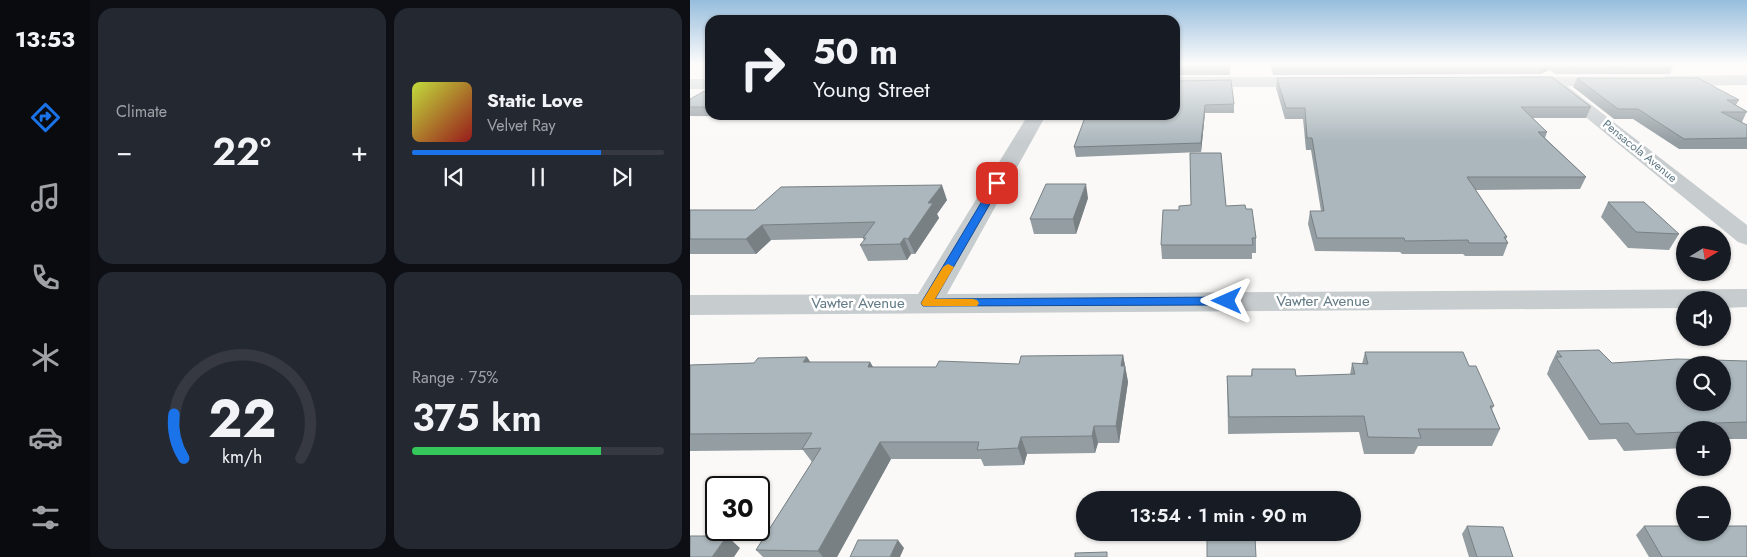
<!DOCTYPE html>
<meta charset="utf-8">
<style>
:root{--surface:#171b24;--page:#242831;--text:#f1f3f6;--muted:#9ea1a6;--line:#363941;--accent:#1a73e8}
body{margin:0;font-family:Jost,sans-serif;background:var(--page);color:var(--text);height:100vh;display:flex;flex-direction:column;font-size:19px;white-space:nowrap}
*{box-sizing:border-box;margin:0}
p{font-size:16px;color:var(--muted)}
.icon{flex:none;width:28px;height:28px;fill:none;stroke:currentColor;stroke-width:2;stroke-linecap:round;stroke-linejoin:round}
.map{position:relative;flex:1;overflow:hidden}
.sheet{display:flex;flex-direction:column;gap:8px;padding:8px;background:#0d0f14;width:600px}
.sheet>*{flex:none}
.hud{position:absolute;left:15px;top:15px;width:475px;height:105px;border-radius:15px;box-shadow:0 1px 4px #0004;background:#171b24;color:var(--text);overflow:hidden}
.needle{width:32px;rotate:80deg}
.buttons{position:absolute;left:986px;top:226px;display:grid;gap:10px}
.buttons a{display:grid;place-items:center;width:55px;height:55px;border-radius:50%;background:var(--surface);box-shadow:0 1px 4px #0004;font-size:25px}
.speed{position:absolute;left:15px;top:476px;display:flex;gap:10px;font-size:25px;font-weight:700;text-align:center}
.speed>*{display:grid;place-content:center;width:65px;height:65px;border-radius:50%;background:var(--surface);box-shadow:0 1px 4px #0004;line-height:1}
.speed .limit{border:2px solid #111;border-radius:8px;background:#fff;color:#111}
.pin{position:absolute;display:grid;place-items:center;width:42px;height:42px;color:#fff;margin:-21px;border-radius:10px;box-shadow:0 2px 8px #0006}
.me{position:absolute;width:55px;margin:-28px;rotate:270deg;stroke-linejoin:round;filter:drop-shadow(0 0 4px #0008)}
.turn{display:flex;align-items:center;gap:18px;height:105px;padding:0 25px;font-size:22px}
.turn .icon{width:65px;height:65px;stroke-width:2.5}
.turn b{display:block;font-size:35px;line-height:42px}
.big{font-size:38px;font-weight:600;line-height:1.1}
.sheet .widget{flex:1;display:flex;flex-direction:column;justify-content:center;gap:8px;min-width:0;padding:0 18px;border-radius:15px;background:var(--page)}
.sheet .dial{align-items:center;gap:0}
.dial svg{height:130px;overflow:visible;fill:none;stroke:var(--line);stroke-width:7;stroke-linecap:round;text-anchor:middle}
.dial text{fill:var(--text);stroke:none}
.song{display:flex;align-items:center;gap:15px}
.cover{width:60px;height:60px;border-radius:8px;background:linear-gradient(135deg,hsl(70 70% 55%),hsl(0 70% 35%))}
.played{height:5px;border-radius:2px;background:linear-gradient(90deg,var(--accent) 75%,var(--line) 75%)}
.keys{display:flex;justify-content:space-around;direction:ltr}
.heat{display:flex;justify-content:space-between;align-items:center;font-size:28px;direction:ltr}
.charge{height:8px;border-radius:4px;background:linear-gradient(90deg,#34c759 75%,var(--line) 0)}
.sheet .tiles{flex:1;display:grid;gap:8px;grid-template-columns:repeat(2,1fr)}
.trip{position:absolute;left:386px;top:491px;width:285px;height:50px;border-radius:25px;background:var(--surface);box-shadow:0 1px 4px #0004;font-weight:600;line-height:50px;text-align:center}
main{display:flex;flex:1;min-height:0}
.menu{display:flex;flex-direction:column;width:90px;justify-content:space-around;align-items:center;background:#090b0e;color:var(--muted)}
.menu .icon{width:35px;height:35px}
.menu .current{color:var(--accent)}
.menu b{font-size:22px;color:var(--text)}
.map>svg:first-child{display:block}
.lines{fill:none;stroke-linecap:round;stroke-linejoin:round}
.street{fill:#c7cccf;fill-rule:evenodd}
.wall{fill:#939da2}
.shaded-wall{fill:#788084}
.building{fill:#abb7bc;stroke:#788084;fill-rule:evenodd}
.route{fill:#1a73e8;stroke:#114b97}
.slow{fill:#f59e0b}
.labels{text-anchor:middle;stroke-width:5;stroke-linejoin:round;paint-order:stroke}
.far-street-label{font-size:12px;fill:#627a85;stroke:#fff}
.street-label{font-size:15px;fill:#627a85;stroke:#fff}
</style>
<main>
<nav class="menu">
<b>13:53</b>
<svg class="icon current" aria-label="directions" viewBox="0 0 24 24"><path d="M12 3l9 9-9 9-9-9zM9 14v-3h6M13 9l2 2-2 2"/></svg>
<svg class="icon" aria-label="music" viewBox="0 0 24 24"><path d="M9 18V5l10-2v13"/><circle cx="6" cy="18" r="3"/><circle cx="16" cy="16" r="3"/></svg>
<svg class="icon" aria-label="phone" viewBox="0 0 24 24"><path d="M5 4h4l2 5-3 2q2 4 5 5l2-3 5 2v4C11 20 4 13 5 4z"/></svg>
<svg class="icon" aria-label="climate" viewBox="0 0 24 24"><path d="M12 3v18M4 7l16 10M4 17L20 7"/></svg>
<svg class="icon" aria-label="car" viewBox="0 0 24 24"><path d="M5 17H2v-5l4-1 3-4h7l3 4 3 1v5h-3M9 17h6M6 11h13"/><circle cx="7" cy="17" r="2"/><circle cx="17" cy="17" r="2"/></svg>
<svg class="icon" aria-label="filters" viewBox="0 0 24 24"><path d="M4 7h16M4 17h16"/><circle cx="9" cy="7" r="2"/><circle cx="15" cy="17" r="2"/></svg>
</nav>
<section class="sheet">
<div class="tiles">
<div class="widget"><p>Climate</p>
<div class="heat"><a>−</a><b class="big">22°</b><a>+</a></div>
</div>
<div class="widget">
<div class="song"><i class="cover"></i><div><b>Static Love</b><p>Velvet Ray</p></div></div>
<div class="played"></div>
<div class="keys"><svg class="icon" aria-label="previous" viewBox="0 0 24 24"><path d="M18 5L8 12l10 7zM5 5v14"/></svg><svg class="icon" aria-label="pause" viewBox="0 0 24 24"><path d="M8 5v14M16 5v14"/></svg><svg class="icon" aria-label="next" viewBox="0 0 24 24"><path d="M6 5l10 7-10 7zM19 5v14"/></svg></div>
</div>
<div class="widget dial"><svg viewBox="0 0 100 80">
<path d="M14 69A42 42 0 1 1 86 69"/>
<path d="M14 69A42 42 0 0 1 8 42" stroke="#1a73e8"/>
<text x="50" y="56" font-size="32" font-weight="700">22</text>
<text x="50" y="72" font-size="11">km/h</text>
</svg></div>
<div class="widget"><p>Range · 75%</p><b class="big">375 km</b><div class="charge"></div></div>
</div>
</section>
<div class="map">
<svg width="1057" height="557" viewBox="0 0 1057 557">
<rect width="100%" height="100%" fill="#faf9f7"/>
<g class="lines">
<path class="street" d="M1057 75V85L976 86 968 81 976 76Z
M831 76 929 78 931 81 923 86H877L1057 225V245L1048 242 865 92 863 89 865 86 825 84 823 81Z
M485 77H623L631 82 623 87H485Z
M0 79H20V89H0Z
M338 115H356L257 294 1057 289V307L1032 308V300H995V308L0 315V295L228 294Z"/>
</g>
<path class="wall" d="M485 64 540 67V75H485Z
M580 64H977L983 67 980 74H866L859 70 850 74 583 75Z
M587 78 901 107 896 118H843L857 132 855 138 896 177 890 189 785 190 817 237 816 239 818 243 813 256H775L773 254H712L710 252 625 251 618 224 620 211H631L621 150H616L613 119H595L586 88Z
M887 78 1049 100 1046 105 1057 111 1052 122H1050L1057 125V149H989L943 119H924L883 87Z
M485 81 544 104V113H515L511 152 386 157 384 147 394 119H387V115H485Z
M20 88V115H236L232 119 147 120 145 117 0 116V107Z
M398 198 386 234H344L340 219Z
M257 200 247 214 249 218 225 254H221L217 260 178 261 170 245 174 241 173 238 81 240 66 254H0V210H65Z
M918 202 989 234 979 250 938 248 911 217Z
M501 205 536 206 556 209 566 238V253H562V259H472L471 245 489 210Z
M867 351 922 363 1057 361V439H1032V430H995V448L934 451 926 439 899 440 857 374 859 369V368Z
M675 352 779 366 804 406 802 409 810 429 802 446H728L724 454H674L669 432 538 434 537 376H561L562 369 606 376 660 375 662 363 672 364Z
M433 355 438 382 429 443H408L405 453 337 454 334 465 294 466 291 459H201L147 557H73L66 550 122 462 113 450 0 451V365L64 363 117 357 120 362H180L183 367H246L329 364Z
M777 526 823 557H779L772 534Z
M954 526 1057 557H959L946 535Z"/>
<path class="shaded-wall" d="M861 64 859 70 850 74 853 68Z
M515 105V113L511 152V143Z
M230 115H236L232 119Z
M396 184 398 198 386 234 383 219Z
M252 185 257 200 247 214 249 218 225 254 218 239 238 203Z
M72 225 81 240 66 254 56 239Z
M214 238 221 254 217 260 210 244Z
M433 355 438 382 429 443 426 426 431 366Z
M117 357 128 374 113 362Z
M180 362 190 379 178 367Z
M404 426 408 443 405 453 402 436Z
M331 437 337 454 334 465 328 448Z
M190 442 201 459 147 557H133L128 551Z
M37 536 50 548 44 557H22Z
M208 540 214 548 210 557H200Z"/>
<path class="building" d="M485 64H540V67H485Z
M582 64H977L983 67 869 68 861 64 853 68 583 69Z
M862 77 901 107H831L857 132H848L896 177H777L817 237H814L818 243H779L778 240 715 241 714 238H627L620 211H634L622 138H617L615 108H596L587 78Z
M887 78H1008L1049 100H1037L1057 112H1031L1057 125V138L994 139 948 109H928Z
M541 80 544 104 515 105 511 143 384 147 396 115H485V81Z
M20 88V107H0V99Z
M500 153H531L536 206 555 205 556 209H562L566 238H562L563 245H471L473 210H489V206L501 205Z
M356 184H396L383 219H340Z
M252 185 238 203H243L218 239 214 238 210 244 170 245 176 238H173L185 222 72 225 56 239H0V210H65L91 187Z
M918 202H954L989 234 946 232Z
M909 350 922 363 987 359 1057 361V422L1024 423 1030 430H995V432L946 434 938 423 910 424 866 357H872L867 351ZM995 365H1032V402H995Z
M675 352H773L779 366H786L804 406H800L810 429H728L731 438 678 437 674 416 539 417 537 376H562V369H605L606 376 665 374 662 363 678 364Z
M433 355 431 366H435L426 426H404L402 436 331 437 328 448 287 450 289 442H190L128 551 66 550 131 448 112 449 122 433 0 434V365L64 363 68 358 117 357 113 362H180L178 367H246L249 361 329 364 331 356Z
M777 526 813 527 823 557H787Z
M954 526H995V532H1032V526H1057V557H972Z
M0 536H37L22 557H0Z
M517 537H565L566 557H517Z
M168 540H208L200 557H160Z
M417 552V557H385V553Z"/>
<linearGradient id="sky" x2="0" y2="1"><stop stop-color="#96bddd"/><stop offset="0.45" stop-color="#fdfcfb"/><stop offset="1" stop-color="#fdfcfb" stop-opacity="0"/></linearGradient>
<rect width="1057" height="142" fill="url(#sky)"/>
<path class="route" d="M304 181 312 183 245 299 537 297 543 301 537 305 233 306 231 303Z"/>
<path class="slow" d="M258 264 264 267 245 299H283L287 300 289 303 287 306H233L231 303 253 267Z"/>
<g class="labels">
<g class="far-street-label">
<text transform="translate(950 151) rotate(39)" y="4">Pensacola Avenue</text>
</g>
<g class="street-label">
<text x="633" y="306">Vawter Avenue</text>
<text x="168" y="308">Vawter Avenue</text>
</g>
</g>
</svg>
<div class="buttons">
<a><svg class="needle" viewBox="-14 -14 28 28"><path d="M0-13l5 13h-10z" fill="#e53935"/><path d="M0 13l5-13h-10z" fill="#9ea1a6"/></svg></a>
<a><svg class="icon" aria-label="sound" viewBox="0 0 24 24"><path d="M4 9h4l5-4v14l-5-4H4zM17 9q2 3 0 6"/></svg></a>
<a><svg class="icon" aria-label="search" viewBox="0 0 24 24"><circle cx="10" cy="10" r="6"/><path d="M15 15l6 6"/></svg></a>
<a>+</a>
<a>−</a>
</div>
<div class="speed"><div class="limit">30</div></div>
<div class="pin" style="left:307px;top:183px;background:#d93025"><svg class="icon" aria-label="arrive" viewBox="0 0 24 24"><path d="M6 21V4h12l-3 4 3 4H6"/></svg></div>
<svg class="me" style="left:537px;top:301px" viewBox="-20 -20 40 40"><path d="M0-17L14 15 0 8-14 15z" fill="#1a73e8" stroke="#fff" stroke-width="4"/></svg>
<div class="trip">13:54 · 1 min · 90 m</div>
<div class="hud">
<div class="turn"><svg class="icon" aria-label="right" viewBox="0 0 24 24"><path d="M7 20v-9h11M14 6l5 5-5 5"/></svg><div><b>50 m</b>Young Street</div></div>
</div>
</div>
</main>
